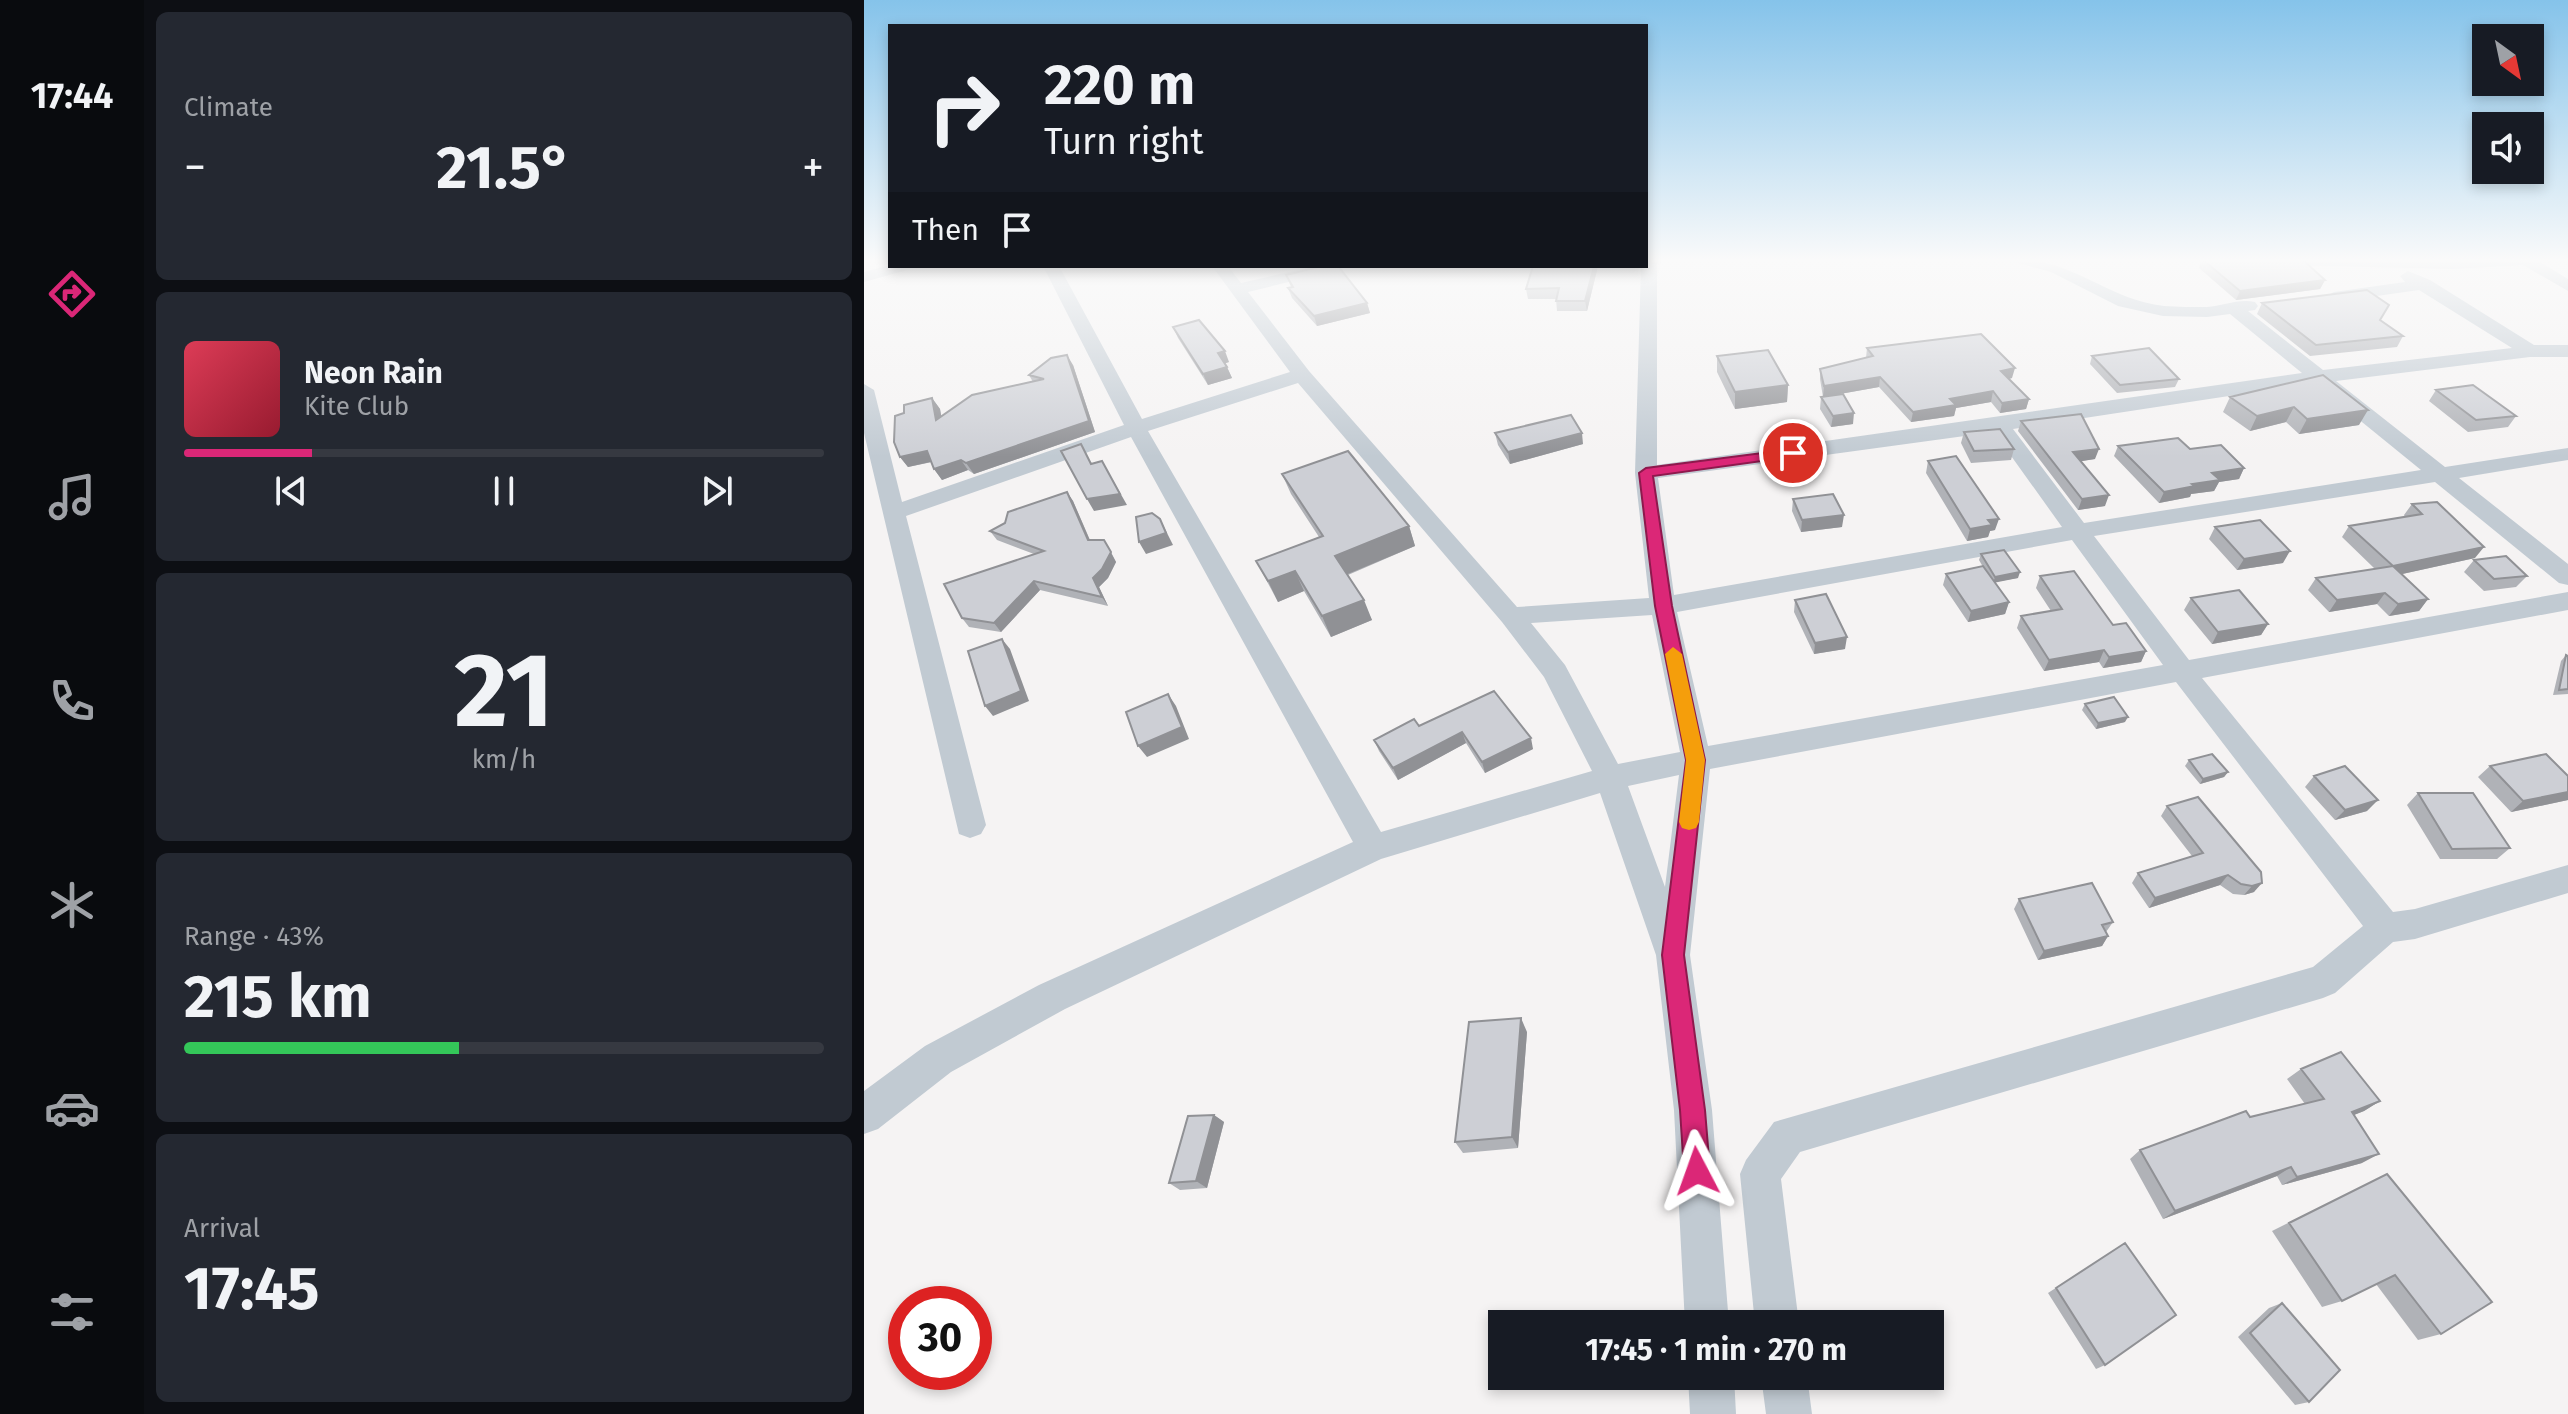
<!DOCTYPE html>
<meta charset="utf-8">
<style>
:root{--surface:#171b24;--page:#242831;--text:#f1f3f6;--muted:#9ea1a6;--line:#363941;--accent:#db2777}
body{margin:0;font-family:"Fira Sans",sans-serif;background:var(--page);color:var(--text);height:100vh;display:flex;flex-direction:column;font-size:30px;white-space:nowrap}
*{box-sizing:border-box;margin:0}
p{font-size:26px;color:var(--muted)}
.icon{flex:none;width:44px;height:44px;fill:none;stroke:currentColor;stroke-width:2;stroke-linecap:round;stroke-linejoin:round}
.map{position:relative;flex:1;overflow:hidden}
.sheet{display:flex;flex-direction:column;gap:12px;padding:12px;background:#0d0f14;width:720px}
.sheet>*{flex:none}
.banner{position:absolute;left:24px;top:24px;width:760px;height:244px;border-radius:0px;box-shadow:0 4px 12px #0003;background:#171b24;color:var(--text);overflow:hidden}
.needle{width:52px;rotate:147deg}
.controls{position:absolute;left:1608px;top:24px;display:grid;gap:16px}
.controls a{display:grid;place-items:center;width:72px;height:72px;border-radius:0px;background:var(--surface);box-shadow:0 4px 12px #0003;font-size:40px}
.speed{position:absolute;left:24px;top:1286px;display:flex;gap:16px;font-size:40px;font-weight:700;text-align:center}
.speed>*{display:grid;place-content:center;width:104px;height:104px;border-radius:50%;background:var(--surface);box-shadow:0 4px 12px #0003;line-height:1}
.speed .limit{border:12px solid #d22;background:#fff;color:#111}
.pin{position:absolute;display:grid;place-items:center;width:68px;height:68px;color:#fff;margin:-34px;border:4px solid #fff;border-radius:50%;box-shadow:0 2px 8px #0007}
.me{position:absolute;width:88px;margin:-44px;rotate:356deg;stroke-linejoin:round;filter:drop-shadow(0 0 6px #0008)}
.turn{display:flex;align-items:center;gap:28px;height:168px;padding:0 24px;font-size:36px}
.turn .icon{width:104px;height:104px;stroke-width:2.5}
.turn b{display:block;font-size:56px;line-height:68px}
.then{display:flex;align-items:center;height:76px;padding:0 24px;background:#0003;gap:16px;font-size:30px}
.big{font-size:60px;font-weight:700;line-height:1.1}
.sheet .card{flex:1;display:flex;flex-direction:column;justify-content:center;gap:12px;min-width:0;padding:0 28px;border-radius:12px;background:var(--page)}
.sheet .dial{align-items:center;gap:0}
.dial b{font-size:104px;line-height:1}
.song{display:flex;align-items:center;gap:24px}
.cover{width:96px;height:96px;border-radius:12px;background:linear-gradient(135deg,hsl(350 70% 55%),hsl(350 70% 35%))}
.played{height:8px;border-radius:4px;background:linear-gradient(90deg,var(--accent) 20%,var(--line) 20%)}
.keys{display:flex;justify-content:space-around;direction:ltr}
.heat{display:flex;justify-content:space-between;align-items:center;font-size:44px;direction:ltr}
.charge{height:12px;border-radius:6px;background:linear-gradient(90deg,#34c759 43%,var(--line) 0)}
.trip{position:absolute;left:624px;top:1310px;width:456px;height:80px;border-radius:0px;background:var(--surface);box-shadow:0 4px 12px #0003;font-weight:700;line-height:80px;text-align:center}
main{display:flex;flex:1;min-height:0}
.tab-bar{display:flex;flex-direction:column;width:144px;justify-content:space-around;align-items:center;background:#090b0e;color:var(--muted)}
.tab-bar .icon{width:56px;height:56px}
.tab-bar .current{color:var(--accent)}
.tab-bar b{font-size:36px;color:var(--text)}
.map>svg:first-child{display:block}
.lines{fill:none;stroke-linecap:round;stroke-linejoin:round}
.minor{fill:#c1cad2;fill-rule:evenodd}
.wall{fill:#b0b2b7}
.shaded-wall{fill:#909195}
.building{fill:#cdcfd5;stroke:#909195;stroke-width:2}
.route{fill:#db2777;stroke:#8e194d;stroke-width:2}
.slow{fill:#f59e0b}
</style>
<main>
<nav class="tab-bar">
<b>17:44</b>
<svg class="icon current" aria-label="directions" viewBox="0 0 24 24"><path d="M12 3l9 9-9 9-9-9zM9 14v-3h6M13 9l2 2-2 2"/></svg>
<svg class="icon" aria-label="music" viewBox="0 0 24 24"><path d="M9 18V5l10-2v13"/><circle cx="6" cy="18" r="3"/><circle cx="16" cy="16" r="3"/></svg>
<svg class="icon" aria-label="phone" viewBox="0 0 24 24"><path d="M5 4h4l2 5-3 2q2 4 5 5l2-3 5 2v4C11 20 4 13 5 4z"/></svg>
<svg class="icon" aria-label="climate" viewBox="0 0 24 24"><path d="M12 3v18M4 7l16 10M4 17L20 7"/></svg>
<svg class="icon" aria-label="car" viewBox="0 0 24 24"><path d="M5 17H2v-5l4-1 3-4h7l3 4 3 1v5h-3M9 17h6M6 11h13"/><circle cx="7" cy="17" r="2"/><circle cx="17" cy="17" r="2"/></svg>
<svg class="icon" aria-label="filters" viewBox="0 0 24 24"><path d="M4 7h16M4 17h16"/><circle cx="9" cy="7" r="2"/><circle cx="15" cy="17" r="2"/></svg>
</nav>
<section class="sheet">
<div class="card"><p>Climate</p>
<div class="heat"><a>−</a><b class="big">21.5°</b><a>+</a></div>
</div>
<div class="card">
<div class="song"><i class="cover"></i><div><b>Neon Rain</b><p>Kite Club</p></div></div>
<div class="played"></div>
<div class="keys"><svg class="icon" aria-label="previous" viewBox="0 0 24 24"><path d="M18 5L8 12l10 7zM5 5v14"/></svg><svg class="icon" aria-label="pause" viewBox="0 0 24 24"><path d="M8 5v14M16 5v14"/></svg><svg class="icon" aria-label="next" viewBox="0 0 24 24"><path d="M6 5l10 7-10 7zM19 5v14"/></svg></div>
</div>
<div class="card dial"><b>21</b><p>km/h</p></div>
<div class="card"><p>Range · 43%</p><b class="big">215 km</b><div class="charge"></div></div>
<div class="card"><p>Arrival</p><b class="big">17:45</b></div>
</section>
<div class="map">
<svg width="1704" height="1414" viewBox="0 0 1704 1414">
<rect width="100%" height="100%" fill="#f5f3f3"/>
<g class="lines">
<path class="minor" d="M782 259H793V465L1438 373 1366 314 1343 317 1299 316 1254 306 1187 272 1151 262 1149 259C1211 259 1241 299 1300 306 1313 307 1329 307 1343 307 1358 306 1376 298 1391 302L1394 306 1391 310 1384 311 1459 370 1648 348 1555 290 1470 302 1461 297 1470 292 1541 282 1536 276 1544 271 1566 280 1670 345H1704V357H1666L1472 381 1581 467 1704 448V460L1595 478 1704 564V585L1695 583 1571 482 1230 536 1325 660 1704 592V610L1338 678 1529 912 1551 909 1704 865V893L1551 939 1529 942 1471 993 1459 998 936 1152 917 1179 935 1324H891L876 1174 882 1160 910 1122 1449 967 1499 926 1312 682 846 769 826 955 848 1110 865 1324H821L810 1110 792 955 736 793 517 859 201 1009 87 1072 14 1129 0 1134V1091L61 1046 175 985 489 842 267 437 42 516 122 825 117 834 106 838 95 834 0 433V384L10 390 38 502 260 425 179 266H195L278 419 426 372 348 266H364L377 283 451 266H480L478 269 384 292 445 371 653 607 785 598 771 473 777 266H782ZM434 383 638 622 680 677 728 771 517 832 284 431ZM1450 383 1557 470 1220 523 1149 429ZM1130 432 1198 527 810 595 794 478ZM1208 540 1299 665 844 746 813 612ZM788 615 816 752 754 764 701 665 667 623ZM815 775 801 887 764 786Z
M1368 259H1671L1704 279V291L1659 265 1589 269 1376 264Z
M26 265 49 266 47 269 0 282V272Z
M824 1376H870L872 1414H826Z
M897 1376H943L948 1414H902Z"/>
</g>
<path class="wall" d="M1338 259 1461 280 1456 289 1372 300 1335 268Z
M734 266 723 311H693L692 299H664L662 289Z
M422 275 503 303 506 313 453 326 428 298 424 288 427 287Z
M1398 303 1517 320 1539 336 1533 347 1446 356 1393 314Z
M309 327 365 362 361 363 368 378 344 385 314 338Z
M1003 348 1148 378 1145 379 1165 399 1162 409 1136 413 1127 402 1092 408 1090 416 1047 422 1015 387 959 397 956 379V369L1002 358Z
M853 356 924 385 923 402 871 409 853 372Z
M1228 356 1315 379 1311 387 1253 393 1226 364Z
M209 365 231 432 110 474 104 470 78 480 70 469 68 462 44 467 36 457 40 413 68 398 76 409 77 416 169 382 165 375Z
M1459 375 1495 425 1435 434 1422 422 1386 431 1359 412 1366 397Z
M1572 390 1652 416 1644 427 1604 432 1565 401Z
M957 397 989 424 967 427 956 409Z
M1157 421 1231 459 1217 461 1241 506 1214 510 1154 431Z
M1100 432 1150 449 1147 460 1107 463 1097 443Z
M631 433 719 444 646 464 634 445Z
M1254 446 1326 449 1380 468 1375 479 1355 482 1350 491 1327 494 1326 497 1295 503 1250 456Z
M1064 461 1131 530 1126 531 1124 537 1103 541 1062 473Z
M418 474 545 526 551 546 484 575 508 620 467 637 440 591 414 602 392 561 455 537 427 494Z
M203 492 209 501 226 540 246 550 252 562 244 578 235 587 244 606 176 590 137 632 105 627 98 618 170 554 133 540 126 531Z
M929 499 978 527 937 532 928 511Z
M1548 504 1611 558 1538 574 1564 599 1555 611 1525 616 1513 604 1465 612 1444 590 1452 578 1511 569 1478 537 1485 526 1541 517 1540 515Z
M1351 527 1419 563 1373 570 1345 539Z
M1117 554 1154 578 1130 582 1145 602 1141 614 1104 622 1079 585 1082 574 1119 567 1115 560Z
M1610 560 1663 576 1652 587 1620 591 1600 572Z
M1176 576 1249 625 1282 651 1277 662 1239 668 1235 662 1180 671 1153 628 1157 616 1187 611 1172 588Z
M1327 598 1404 624 1397 635 1348 644 1320 610Z
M931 600 981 649 950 654 930 612Z
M1702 655 1704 656V694L1689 695 1697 661Z
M630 691 669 749 621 773 602 743 534 780 515 751 510 740 555 726Z
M1221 704 1261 722 1232 729 1218 710Z
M1325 760 1364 772 1360 777 1336 784 1321 766Z
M1626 766 1704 800 1647 812 1614 777Z
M1450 776 1503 811 1471 820 1441 787Z
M1554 793 1646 848 1633 859H1576L1543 805Z
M1303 806 1397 872 1390 892 1380 895 1369 894 1356 885 1285 908 1268 883 1274 873 1328 856 1297 816Z
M1155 899 1249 922 1242 932 1244 936 1238 946 1174 960 1150 909Z
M663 1032 654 1148 599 1153 591 1142Z
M1437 1069 1516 1101 1500 1111 1490 1115 1498 1163 1418 1185 1413 1176 1299 1219 1266 1159 1276 1150 1386 1117 1441 1104 1423 1079Z
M350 1115 360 1122 343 1188 316 1190 305 1183Z
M1523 1174 1577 1334 1554 1340 1512 1284 1478 1301 1458 1307 1408 1231Z
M1261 1243 1241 1365 1232 1369 1184 1293Z
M1418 1303 1445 1402 1431 1405 1374 1337 1405 1308Z"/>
<path class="shaded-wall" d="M730 266H734L723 311 721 301Z
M1461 280 1456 289 1372 300 1376 291Z
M503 303 506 313 453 326 450 316Z
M361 351 365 362 359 364 354 353Z
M203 355 209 365 231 432 110 474 102 463Z
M363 367 368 378 344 385 339 374Z
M1151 368 1148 378 1135 381 1137 371Z
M1016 377 1015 387 959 397 960 386Z
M924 385 923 402 871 409V392Z
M1129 391 1127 402 1092 408 1090 416 1047 422 1049 412 1086 399Z
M68 398 76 409 80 430 72 420Z
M1165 399 1162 409 1136 413 1138 403Z
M1430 407 1422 422 1386 431 1393 416Z
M1504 410 1495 425 1435 434 1443 419Z
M990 413 989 424 967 427 969 416Z
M718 433 719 444 646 464 644 452Z
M1235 449 1231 459 1206 463 1209 452Z
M63 451 71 461 44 467 36 457Z
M97 460 104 470 78 480 70 469Z
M238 461 263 505 230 511 223 499Z
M1380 468 1375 479 1355 482 1350 491 1327 494 1326 497 1295 503 1300 492 1348 473Z
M203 492 209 501 230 550 224 540Z
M1245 495 1241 506 1214 510 1218 499Z
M980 515 978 527 937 532 938 520Z
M296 519 309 545 282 554 275 542Z
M1135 519 1131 530 1126 531 1124 537 1103 541 1106 529 1124 520Z
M545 526 551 546 479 576 471 556Z
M240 540 252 562 244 578 235 587 244 606 238 597 229 578Z
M1620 547 1611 558 1520 578 1529 566Z
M1426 551 1419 563 1373 570 1380 559Z
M431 571 440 591 414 602 404 581Z
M1156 572 1154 578 1129 583 1131 577Z
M170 581 176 590 137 632 130 623Z
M1521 593 1513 604 1465 612 1473 600Z
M1564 599 1555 611 1525 616 1534 604Z
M500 600 508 620 467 637 458 616Z
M1145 602 1141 614 1104 622 1107 611Z
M1404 624 1397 635 1348 644 1354 632Z
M983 637 981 649 950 654 951 643Z
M138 639 146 649 165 701 129 716 121 706Z
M1240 650 1235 662 1180 671 1185 660Z
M1282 651 1277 662 1239 668 1245 657Z
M304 694 312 706 325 739 283 757 274 746Z
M1264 717 1261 722 1232 729 1234 723Z
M598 732 602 743 534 780 529 768Z
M667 738 669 749 621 773 618 762Z
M1364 772 1360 777 1336 784 1339 779Z
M1704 792V800L1647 812 1659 801Z
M1514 800 1503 811 1471 820 1481 810Z
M1364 875 1356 885 1285 908 1291 898Z
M1398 883 1390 892 1380 895 1388 886Z
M1244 936 1238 946 1174 960 1180 951Z
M657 1018 663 1032 654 1148 648 1137Z
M1516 1101 1500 1111 1472 1122 1488 1112Z
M350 1115 360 1122 343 1188 332 1181Z
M1515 1154 1498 1163 1418 1185 1433 1177Z
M1427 1167 1413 1176 1299 1219 1311 1211Z"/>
<path class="building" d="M1338 259 1439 260 1461 280 1376 291Z
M459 266H474L503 303 450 316 424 288 429 287 422 275Z
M669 266H730L721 301H692L695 288 662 289Z
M1503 290 1525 305 1516 320 1539 336 1452 345 1398 303Z
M335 320 361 351 354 353 363 367 339 374 309 327Z
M1117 334 1151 368 1137 371 1165 399 1138 403 1129 391 1086 399 1092 405 1049 412 1016 377 960 386 956 369 1009 356 1003 348Z
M1285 348 1315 379 1256 385 1228 356Z
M904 350 924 385 871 392 853 356Z
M203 355 225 421 102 463 97 460 70 469 63 451 36 457 30 442 31 416 40 413V405L68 398 72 420 108 395 180 379 165 375 187 358Z
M1459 375 1504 410 1443 419 1430 407 1393 416 1366 397Z
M1609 385 1652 416 1612 420 1572 390Z
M979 394 990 413 969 416 957 397Z
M1217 414 1235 449 1209 452 1245 495 1218 499 1157 421Z
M707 415 718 433 644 452 631 433Z
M1136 429 1150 449 1110 451 1100 432Z
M1314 438 1326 449 1357 445 1380 468 1348 473 1356 480 1328 484 1331 486 1300 492 1254 446Z
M217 444 227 464 238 461 256 494 223 499 197 451Z
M484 451 545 526 471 556 500 600 458 616 431 571 404 581 392 561 459 536 418 474Z
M1092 456 1135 519 1124 520 1128 525 1106 529 1064 461Z
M203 492 224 540H240L247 552 238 569 229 578 238 597 170 581 130 623 98 618 80 584 180 551 126 531 141 523 144 512Z
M969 494 980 515 938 520 929 499Z
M1573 502 1620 547 1529 566 1485 526 1558 514 1548 504Z
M288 513 296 519 302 533 275 542 272 517Z
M1396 520 1426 551 1380 559 1351 527Z
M1140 550 1156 572 1131 577 1117 554Z
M1642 556 1663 576 1630 579 1610 560Z
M1119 566 1145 602 1107 611 1082 574Z
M1529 566 1564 599 1534 604 1521 593 1473 600 1452 578Z
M1210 571 1249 625 1262 623 1282 651 1245 657 1240 650 1185 660 1157 616 1198 609 1176 576Z
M1375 590 1404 624 1354 632 1327 598Z
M962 594 983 637 951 643 931 600Z
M138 639 157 691 121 706 104 651Z
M1702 655 1704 656V689L1695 690Z
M630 691 667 738 618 762 598 732 529 768 510 740 550 719 555 726Z
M304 694 318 727 274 746 262 712Z
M1250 697 1264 717 1234 723 1221 704Z
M1348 754 1364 772 1339 779 1325 760Z
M1682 754 1704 776V792L1659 801 1626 766Z
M1481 766 1514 800 1481 810 1450 776Z
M1554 793H1609L1646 848 1588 849Z
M1334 797 1397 872 1398 883 1388 886 1377 884 1364 875 1291 898 1274 873 1339 853 1303 806Z
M1228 883 1249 922 1238 925 1244 936 1180 951 1155 899Z
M657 1018 648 1137 591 1142 605 1022Z
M1477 1052 1516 1101 1488 1112 1515 1154 1433 1177 1427 1167 1311 1211 1276 1150 1382 1111 1386 1117 1460 1099 1437 1069Z
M350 1115 332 1181 305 1183 324 1116Z
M1523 1174 1628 1302 1577 1334 1531 1275 1478 1301 1425 1223Z
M1261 1243 1312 1315 1241 1365 1192 1288Z
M1418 1303 1476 1370 1445 1402 1386 1333Z"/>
<linearGradient id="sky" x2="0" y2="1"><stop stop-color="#85c3ea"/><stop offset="0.57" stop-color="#fafafa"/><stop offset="1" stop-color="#fafafa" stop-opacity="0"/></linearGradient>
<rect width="1704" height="457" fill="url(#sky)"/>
<path class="route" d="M929 449 936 453 934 456 789 476 808 606 841 760 820 955 841 1110 846 1171 842 1181 833 1184 824 1181 820 1171 816 1110 798 955 822 760 791 606 775 473 782 468Z"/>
<path class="slow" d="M809 647 818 654 841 760 835 822 832 828 825 830 818 828 815 822 822 760 801 654Z"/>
</svg>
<div class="controls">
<a><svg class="needle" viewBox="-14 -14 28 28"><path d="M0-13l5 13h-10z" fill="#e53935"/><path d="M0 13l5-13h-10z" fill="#9ea1a6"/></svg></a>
<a><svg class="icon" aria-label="sound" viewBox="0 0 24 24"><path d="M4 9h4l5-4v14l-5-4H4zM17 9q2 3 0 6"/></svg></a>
</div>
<div class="speed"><div class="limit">30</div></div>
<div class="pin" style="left:929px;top:453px;background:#d93025"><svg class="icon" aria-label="arrive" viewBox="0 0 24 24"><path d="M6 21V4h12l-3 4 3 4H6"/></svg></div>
<svg class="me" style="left:833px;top:1171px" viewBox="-20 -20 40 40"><path d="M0-17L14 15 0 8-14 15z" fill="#db2777" stroke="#fff" stroke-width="4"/></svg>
<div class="trip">17:45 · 1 min · 270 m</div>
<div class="banner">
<div class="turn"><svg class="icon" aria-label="right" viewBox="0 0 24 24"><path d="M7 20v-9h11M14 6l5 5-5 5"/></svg><div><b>220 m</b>Turn right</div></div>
<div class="then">Then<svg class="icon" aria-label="arrive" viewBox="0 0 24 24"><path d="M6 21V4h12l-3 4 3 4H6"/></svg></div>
</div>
</div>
</main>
